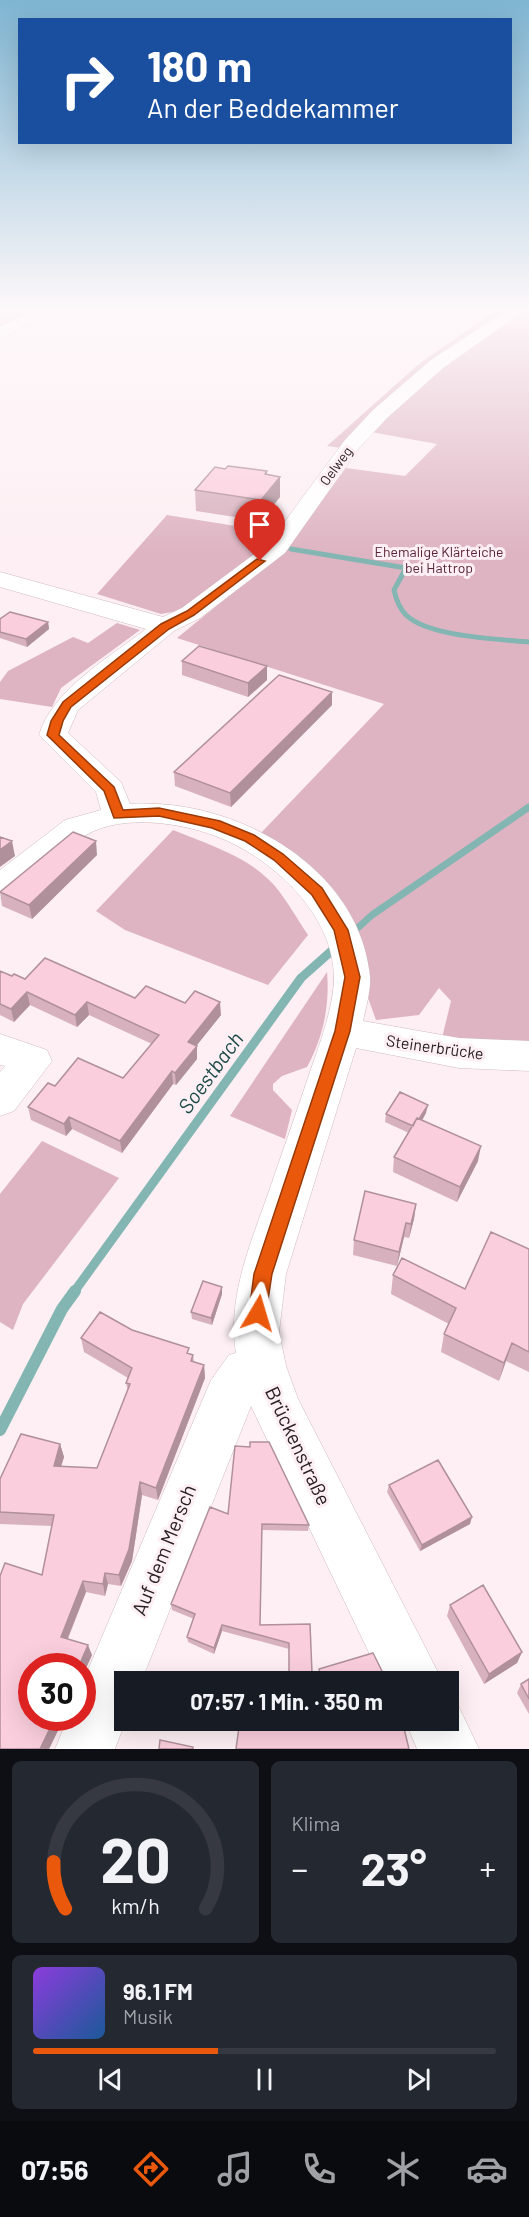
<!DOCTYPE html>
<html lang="de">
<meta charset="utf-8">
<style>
:root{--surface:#171b24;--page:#242831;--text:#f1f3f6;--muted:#9ea1a6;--line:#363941;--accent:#ea580c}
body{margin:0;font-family:Barlow,sans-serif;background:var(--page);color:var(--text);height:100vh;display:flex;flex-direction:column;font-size:22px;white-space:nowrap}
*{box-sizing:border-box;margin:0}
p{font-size:20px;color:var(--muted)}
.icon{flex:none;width:33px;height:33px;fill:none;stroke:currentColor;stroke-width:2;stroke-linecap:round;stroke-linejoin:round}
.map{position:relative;height:1749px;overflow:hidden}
.drawer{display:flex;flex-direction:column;gap:12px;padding:12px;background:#0d0f14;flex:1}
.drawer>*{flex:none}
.banner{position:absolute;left:18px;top:18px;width:494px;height:126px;border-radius:0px;box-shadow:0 6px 24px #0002;background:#1a4fa0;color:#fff;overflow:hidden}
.speed{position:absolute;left:18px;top:1653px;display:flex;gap:12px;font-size:30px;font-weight:700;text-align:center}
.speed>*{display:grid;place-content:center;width:78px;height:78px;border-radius:50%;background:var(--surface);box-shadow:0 6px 24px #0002;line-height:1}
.speed .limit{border:9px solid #d22;background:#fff;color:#111}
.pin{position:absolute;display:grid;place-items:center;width:51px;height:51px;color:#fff;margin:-62px -26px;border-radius:50% 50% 50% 0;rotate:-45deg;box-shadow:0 0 6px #0007}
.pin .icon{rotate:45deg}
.me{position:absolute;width:66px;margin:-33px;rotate:7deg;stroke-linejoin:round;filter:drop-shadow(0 0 4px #0008)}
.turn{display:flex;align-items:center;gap:21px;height:126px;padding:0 30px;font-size:27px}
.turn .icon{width:78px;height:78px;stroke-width:2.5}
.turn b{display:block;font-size:42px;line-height:51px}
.big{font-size:45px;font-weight:700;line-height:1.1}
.drawer .card{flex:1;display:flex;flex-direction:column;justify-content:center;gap:9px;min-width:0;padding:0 21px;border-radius:9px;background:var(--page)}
.drawer .dial{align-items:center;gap:0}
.dial svg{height:156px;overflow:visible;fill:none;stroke:var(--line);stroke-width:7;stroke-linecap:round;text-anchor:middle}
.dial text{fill:var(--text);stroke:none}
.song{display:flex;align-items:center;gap:18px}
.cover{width:72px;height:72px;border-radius:9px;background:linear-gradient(135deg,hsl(270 70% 55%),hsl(210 70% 35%))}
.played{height:6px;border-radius:3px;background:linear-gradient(90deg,var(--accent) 40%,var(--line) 40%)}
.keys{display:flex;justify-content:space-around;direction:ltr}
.heat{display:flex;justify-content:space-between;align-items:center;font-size:33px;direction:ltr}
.drawer .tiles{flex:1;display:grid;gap:12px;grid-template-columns:1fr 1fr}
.card:last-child{grid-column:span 2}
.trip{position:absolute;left:114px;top:1671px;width:345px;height:60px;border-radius:0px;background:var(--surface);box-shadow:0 6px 24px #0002;font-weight:700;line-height:60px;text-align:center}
.tabs{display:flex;height:96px;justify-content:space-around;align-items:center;background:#090b0e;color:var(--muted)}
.tabs .icon{width:42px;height:42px}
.tabs .active{color:var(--accent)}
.tabs b{font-size:27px;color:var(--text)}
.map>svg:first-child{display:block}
.green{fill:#deb4c2}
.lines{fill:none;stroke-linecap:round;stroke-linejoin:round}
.stream-far3{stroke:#83b6b2;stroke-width:5}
.stream-far2{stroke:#83b6b2;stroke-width:7}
.stream-far1{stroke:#83b6b2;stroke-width:9}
.stream{stroke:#83b6b2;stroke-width:12}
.minor-casing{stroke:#d1bac1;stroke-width:1}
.minor{fill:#fff;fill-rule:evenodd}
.wall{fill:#d8b1be}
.shaded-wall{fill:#b0909b}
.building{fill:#fbcedd;stroke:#b0909b;stroke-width:1.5}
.route{fill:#ea580c;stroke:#983908;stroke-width:1.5}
.labels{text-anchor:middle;stroke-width:6;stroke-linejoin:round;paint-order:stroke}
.far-street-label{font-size:14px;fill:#292023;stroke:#fdeff3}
.far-park-label{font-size:14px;fill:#59233a;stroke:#fdeff3}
.street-label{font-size:16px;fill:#292023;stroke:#fdeff3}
.near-street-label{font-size:20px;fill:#292023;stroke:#fdeff3}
.near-water-label{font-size:21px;font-style:italic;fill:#1c4b47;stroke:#fdeff3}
</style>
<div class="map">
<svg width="529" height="1749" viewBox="0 0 529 1749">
<rect width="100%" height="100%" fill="#fdeff3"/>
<path class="green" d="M0 308H42L0 329Z
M500 308H513L341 448 327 446 420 363Z
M524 308H529V1043L441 1042 451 1001 439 988 419 1015 376 1020 367 995 365 976 260 834 384 704 177 638 285 550 346 468 405 476 437 444 371 432 437 371Z
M167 515 280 533 270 547 178 611 161 614 97 594Z
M117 623 140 630 61 688 52 707 0 699V682L8 671 73 637 88 643Z
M173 830C209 845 248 856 274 885 287 900 297 919 308 935L268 985 125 930 96 911Z
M327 972C330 1005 323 1038 307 1067L282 1076 273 1084V1090L292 1110 285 1139 230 1116Z
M42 1141 119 1178 23 1304 13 1330 0 1322V1194Z"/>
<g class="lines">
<path class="stream-far3" d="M291 549 406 568 394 590C396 599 399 608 406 615 429 637 498 639 529 642"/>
<path class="stream-far2" d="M351 934 372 915 529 807"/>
<path class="stream-far1" d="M74 1292 301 978 337 946"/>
<path class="stream" d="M0 1430 62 1309 75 1291"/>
<defs>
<path id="minor" d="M38 308H58L0 339V327Z
M510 308H528L443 368 387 418 359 448 285 553 200 618 174 631 78 710 68 733 121 782 130 804C232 797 359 865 370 976 371 990 366 1007 363 1021L459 1038 529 1041V1071L459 1068 356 1048 286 1274 279 1332 286 1366 298 1399 443 1682H383L251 1406 141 1682H124L126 1720 115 1749H55L68 1718H82V1684L211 1380 229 1355 236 1353C227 1298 250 1245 268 1194 282 1153 297 1111 311 1069 320 1043 334 1006 334 977 333 915 276 862 223 839 186 823 123 813 86 835 60 851 36 876 12 895L0 898V870L65 820 101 810 96 792 39 735C52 690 110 657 146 629L0 587V572L163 617 182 608 269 543 345 440 373 410 431 360Z
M0 1034 47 1050 52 1061 14 1111 0 1116V1072L5 1066 0 1065Z
M448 1697 455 1699 479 1749H417L405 1720H448Z"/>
</defs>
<use href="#minor" class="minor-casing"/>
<use href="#minor" class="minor"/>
</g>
<path class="wall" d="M225 469 267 471V475L280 477V497L261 521 196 511 195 490Z
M0 619 48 622 49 629 27 647 0 638Z
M182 661 267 666V680L248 697 182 675Z
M332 705 231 807 175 786 174 772Z
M97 855 32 919 2 906 0 892Z
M0 971 12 976 135 998 185 1003 221 1015 196 1046 197 1059 176 1085 173 1084 122 1153 72 1129 66 1136 31 1120 28 1107 55 1086 123 1078 152 1044 89 1015 77 1027 30 1005 14 1022 0 1015Z
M426 1113 422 1120 478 1161 457 1202 393 1172 394 1157 409 1133 385 1122 386 1114Z
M416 1204 414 1219 409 1238 404 1237 397 1266 353 1255 354 1240Z
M529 1249V1372L506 1361 499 1381 441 1352 444 1334 449 1324 391 1294 393 1275 465 1289Z
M222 1294 212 1325 192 1319 191 1312Z
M132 1330 193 1355 194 1362 204 1365 205 1378 158 1500 142 1495 132 1561 121 1586 108 1584 105 1596 86 1592 68 1639 92 1655 82 1677V1666H32L64 1718 49 1749H0L42 1575 52 1526 0 1524V1479L60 1444 64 1457 61 1467 97 1468 128 1391 126 1383 128 1378 84 1352 81 1338Z
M389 1485 470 1524 420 1551 387 1492Z
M228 1514 309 1525 308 1531 262 1530 260 1625 310 1624 312 1679H289V1649L222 1631 214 1654 188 1642 187 1637 194 1619 172 1610 171 1604Z
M450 1605 522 1652 517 1663 484 1684 447 1616Z
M319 1669 386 1682H319L318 1678Z
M529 1679V1714L517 1693 521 1684Z"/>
<path class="shaded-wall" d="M280 477V497L261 521V500Z
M48 622 49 629 27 647 26 639Z
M267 666V680L248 697V683Z
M332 692V705L231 807 230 793Z
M12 841 15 856 0 867V850Z
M96 841 97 855 32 919 29 905Z
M27 992 30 1005 14 1022 11 1009Z
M87 1002 89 1015 77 1027 75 1015Z
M220 1002 221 1015 189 1055 188 1042Z
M197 1046V1059L176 1085 175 1073Z
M172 1071 173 1084 122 1153 120 1141Z
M428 1105 426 1113 414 1135 415 1127Z
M69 1117 72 1129 66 1136 64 1124Z
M481 1146 478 1161 457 1202 460 1187Z
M416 1204 414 1219 409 1238 411 1224Z
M406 1223 404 1237 397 1266 399 1252Z
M222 1287V1294L212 1325 211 1318Z
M512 1343 506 1361 499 1381 504 1363Z
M204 1365 205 1378 158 1500 156 1488Z
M60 1444 64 1457 57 1479 54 1466Z
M140 1482 142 1495 132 1561 121 1586 119 1575Z
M472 1517 470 1524 420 1551 422 1545Z
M105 1573 108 1584 105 1596 103 1584Z
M83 1581 86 1592 64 1647 61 1637Z
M222 1625V1631L214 1654V1648Z
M88 1645 92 1655 82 1677V1666H79Z
M522 1652 517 1663 484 1684 489 1674Z
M55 1718H64L49 1749H40Z"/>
<path class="building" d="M228 466 267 471 265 474 280 477 261 500 195 490 215 467 225 469Z
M10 612 48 622 26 639 0 632V619Z
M199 646 267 666 248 683 182 661Z
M279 675 332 692 230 793 174 772Z
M73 832 96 841 29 905 0 892Z
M0 837 12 841 0 850Z
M45 958 135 998 146 986 185 1003 195 991 220 1002 188 1042 197 1046 175 1073 172 1071 120 1141 69 1117 64 1124 28 1107 48 1083 55 1086 78 1058 123 1078 159 1035 87 1002 75 1015 27 992 11 1009 0 1004V971L12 976 14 974 25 979Z
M400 1092 428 1105 419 1119 417 1118 413 1126 386 1114Z
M417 1118 481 1146 460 1187 394 1157Z
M365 1191 416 1204 411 1224 406 1223 399 1252 354 1240Z
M491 1232 529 1249V1352L512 1343 504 1363 444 1334 456 1308 393 1275 402 1258 465 1289Z
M203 1281 222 1287 211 1318 191 1312Z
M100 1312 132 1330 189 1348 187 1353 193 1355 191 1361 204 1365 156 1488 140 1482 129 1549 119 1575 105 1573 103 1584 83 1581 61 1637 88 1645 79 1666H32V1718H55L40 1749H0V1576L5 1563 42 1575 54 1515 0 1512V1479L21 1434 60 1444 54 1466 97 1468 130 1384 126 1383 132 1368 81 1338Z
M250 1442H269L309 1525 262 1524 260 1625 310 1624 312 1673H289V1643L222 1625 214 1648 187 1637 195 1614 171 1604 210 1507 228 1514 235 1446 250 1447Z
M438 1460 472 1517 422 1545 389 1485Z
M483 1585 522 1652 489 1674 450 1605Z
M373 1653 383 1673 386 1682H322L319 1669Z
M529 1679V1699L521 1684Z
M240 1720H402L409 1749H236Z
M160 1740 193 1747V1749H159Z"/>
<linearGradient id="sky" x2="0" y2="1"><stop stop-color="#7fb5d2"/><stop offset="0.56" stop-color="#fef8fa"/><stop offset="1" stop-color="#fef8fa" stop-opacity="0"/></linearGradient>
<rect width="529" height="553" fill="url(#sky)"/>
<path class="route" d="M257 559 265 561 194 615 169 629 71 707 63 721 59 735 114 787 123 810 159 808 220 821 254 835 283 854 322 888 348 930 360 977 350 1031 272 1274 265 1319 258 1322 252 1319 249 1313 254 1274 335 1031 345 977 334 930 312 895 274 860 245 841 212 828 159 816 114 818 104 791 47 735 51 721 63 702 161 624 187 611Z"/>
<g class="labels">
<g class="far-street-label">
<text transform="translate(336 466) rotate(-54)" y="5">Oelweg</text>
</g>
<g class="far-park-label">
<text x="439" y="557">Ehemalige Klärteiche<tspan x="439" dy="16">bei Hattrop</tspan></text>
</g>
<g class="street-label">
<text transform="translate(435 1047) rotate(8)" y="6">Steinerbrücke</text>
</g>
<g class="near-street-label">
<text transform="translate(298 1446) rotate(65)" y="7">Brückenstraße</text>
<text transform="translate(164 1550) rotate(-68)" y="7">Auf dem Mersch</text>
</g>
<g class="near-water-label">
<text transform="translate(211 1073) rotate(-54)" y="7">Soestbach</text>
</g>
</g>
</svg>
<div class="speed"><div class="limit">30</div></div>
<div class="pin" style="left:260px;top:561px;background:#d93025"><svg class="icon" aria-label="arrive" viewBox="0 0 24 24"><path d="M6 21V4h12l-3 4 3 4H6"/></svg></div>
<svg class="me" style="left:258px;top:1313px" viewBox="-20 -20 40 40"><path d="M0-17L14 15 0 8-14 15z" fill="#ea580c" stroke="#fff" stroke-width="4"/></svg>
<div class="trip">07:57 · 1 Min. · 350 m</div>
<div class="banner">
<div class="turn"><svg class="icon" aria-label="right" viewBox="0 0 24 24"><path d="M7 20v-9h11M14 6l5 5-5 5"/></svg><div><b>180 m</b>An der Beddekammer</div></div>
</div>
</div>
<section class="drawer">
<div class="tiles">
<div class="card dial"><svg viewBox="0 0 100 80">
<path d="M14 69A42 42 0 1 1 86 69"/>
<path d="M14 69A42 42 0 0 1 8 45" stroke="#ea580c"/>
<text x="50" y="56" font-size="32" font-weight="700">20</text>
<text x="50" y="72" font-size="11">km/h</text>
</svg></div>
<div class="card"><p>Klima</p>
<div class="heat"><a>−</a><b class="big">23°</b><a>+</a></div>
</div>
<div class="card">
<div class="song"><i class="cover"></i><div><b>96.1 FM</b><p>Musik</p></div></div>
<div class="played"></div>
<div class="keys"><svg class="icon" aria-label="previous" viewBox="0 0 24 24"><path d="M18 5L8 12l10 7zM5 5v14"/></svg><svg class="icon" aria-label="pause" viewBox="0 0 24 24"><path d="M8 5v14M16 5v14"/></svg><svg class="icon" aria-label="next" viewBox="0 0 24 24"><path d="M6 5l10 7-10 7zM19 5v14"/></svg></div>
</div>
</div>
</section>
<nav class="tabs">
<b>07:56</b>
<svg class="icon active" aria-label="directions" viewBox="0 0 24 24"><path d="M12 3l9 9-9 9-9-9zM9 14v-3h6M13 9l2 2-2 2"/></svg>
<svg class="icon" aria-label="music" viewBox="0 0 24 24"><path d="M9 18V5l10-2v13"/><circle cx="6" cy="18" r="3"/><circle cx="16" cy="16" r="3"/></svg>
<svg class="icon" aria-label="phone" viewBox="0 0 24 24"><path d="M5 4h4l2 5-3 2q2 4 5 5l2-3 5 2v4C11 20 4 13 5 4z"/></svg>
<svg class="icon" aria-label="climate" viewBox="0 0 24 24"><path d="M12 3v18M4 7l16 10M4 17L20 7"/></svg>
<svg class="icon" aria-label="car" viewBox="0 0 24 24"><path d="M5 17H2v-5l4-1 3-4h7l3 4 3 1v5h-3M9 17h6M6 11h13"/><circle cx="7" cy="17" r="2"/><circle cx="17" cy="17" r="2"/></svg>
</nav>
